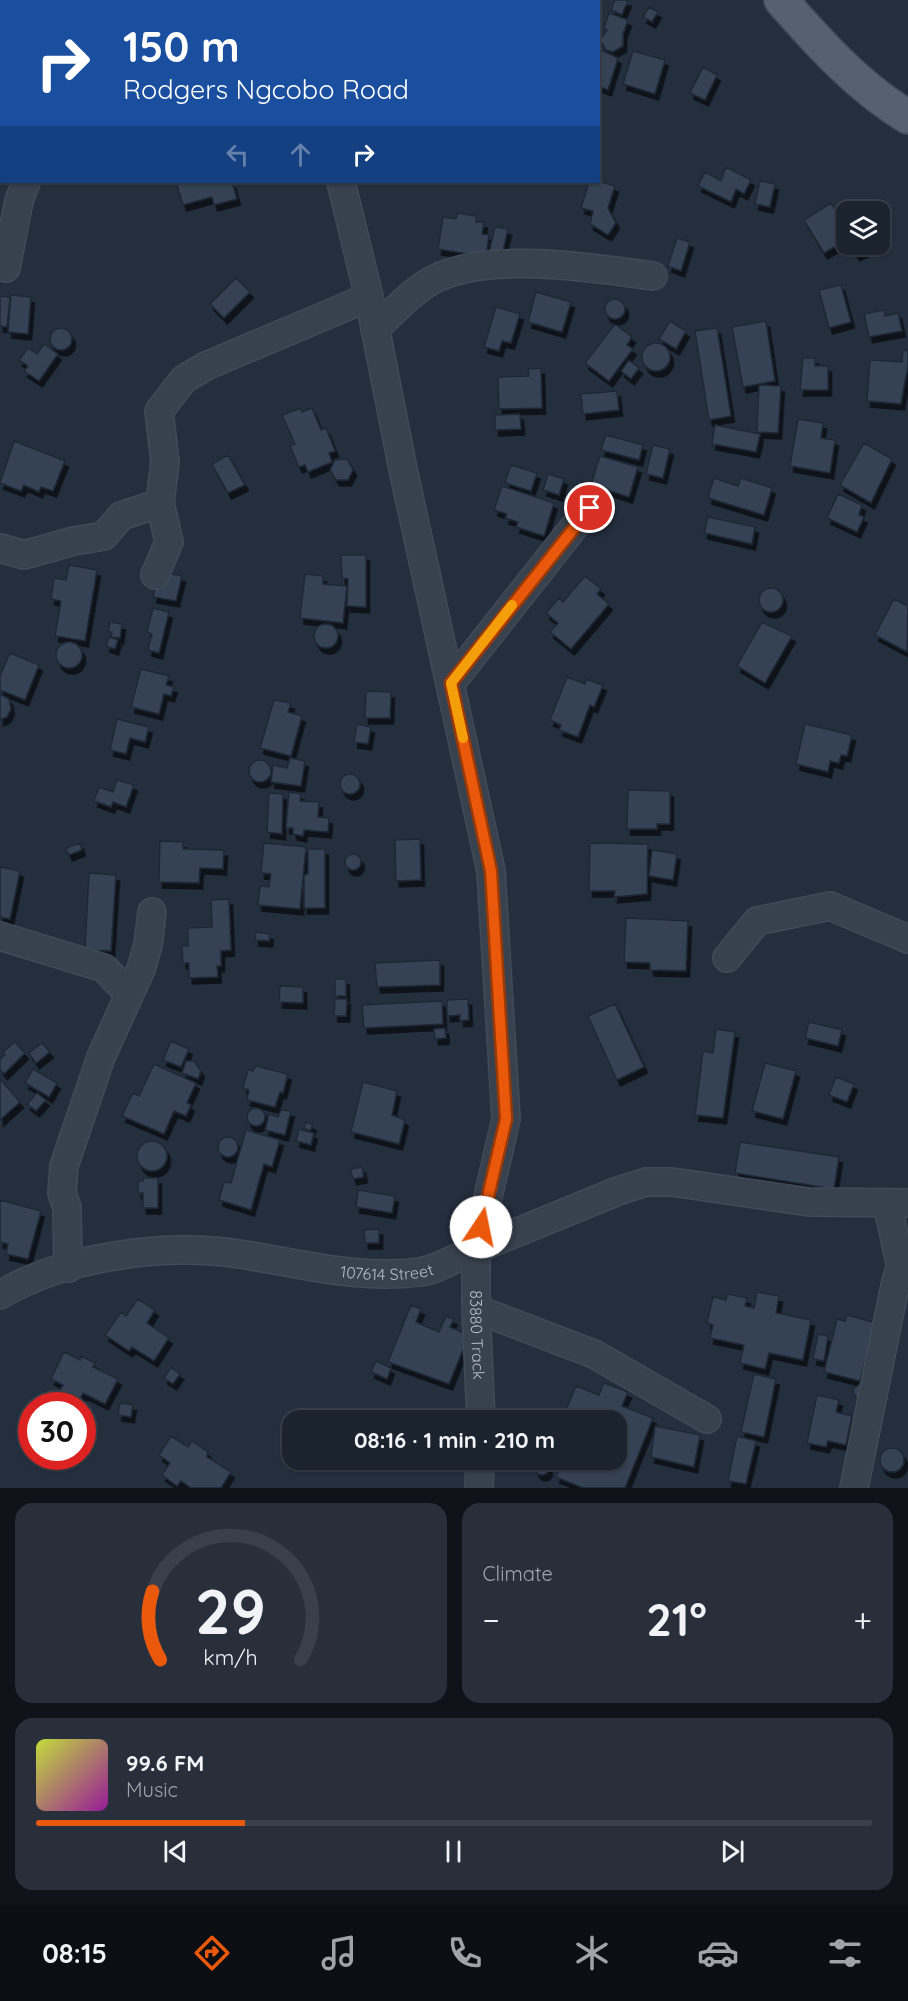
<!DOCTYPE html>
<meta charset="utf-8">
<style>
:root{--surface:#1b232e;--page:#282f3a;--text:#f1f3f6;--muted:#a0a4aa;--line:#39404a;--accent:#ea580c}
body{margin:0;font-family:Quicksand,sans-serif;background:var(--page);color:var(--text);height:100vh;display:flex;flex-direction:column;font-size:22px;white-space:nowrap}
*{box-sizing:border-box;margin:0}
p{font-size:20px;color:var(--muted)}
.icon{flex:none;width:33px;height:33px;fill:none;stroke:currentColor;stroke-width:2;stroke-linecap:round;stroke-linejoin:round}
.map{position:relative;height:1488px;overflow:hidden}
.side{display:flex;flex-direction:column;gap:15px;padding:15px;background:#0f1319;flex:1}
.side>*{flex:none}
.banner{position:absolute;left:0px;top:0px;width:600px;height:183px;box-shadow:0 2px 4px #0004,0 0 0 2px var(--line);background:#1a4fa0;color:#fff;overflow:hidden}
.fabs{position:absolute;left:836px;top:201px;display:grid;gap:12px}
.fabs a{display:grid;place-items:center;width:54px;height:54px;border-radius:12px;background:var(--surface);box-shadow:0 2px 4px #0004,0 0 0 2px var(--line);font-size:30px}
.speed{position:absolute;left:18px;top:1392px;display:flex;gap:12px;font-size:30px;font-weight:700;text-align:center}
.speed>*{display:grid;place-content:center;width:78px;height:78px;border-radius:50%;background:var(--surface);box-shadow:0 2px 4px #0004,0 0 0 2px var(--line);line-height:1}
.speed .limit{border:9px solid #d22;background:#fff;color:#111}
.pin{position:absolute;display:grid;place-items:center;width:51px;height:51px;color:#fff;margin:-26px;border:3px solid #fff;border-radius:50%;box-shadow:0 2px 6px #0007}
.me{position:absolute;width:66px;margin:-33px;rotate:11deg;stroke-linejoin:round;filter:drop-shadow(0 0 4px #0008)}
.turn{display:flex;align-items:center;gap:21px;height:126px;padding:0 24px;font-size:27px}
.turn .icon{width:78px;height:78px;stroke-width:2.5}
.turn b{display:block;font-size:42px;line-height:51px}
.lanes{display:flex;align-items:center;height:57px;padding:0 24px;background:#0003;justify-content:center;gap:30px;direction:ltr}
.lanes .off{opacity:.35}
.big{font-size:45px;font-weight:700;line-height:1.1}
.side .card{flex:1;display:flex;flex-direction:column;justify-content:center;gap:9px;min-width:0;padding:0 21px;border-radius:18px;background:var(--page)}
.side .dial{align-items:center;gap:0}
.dial svg{height:156px;overflow:visible;fill:none;stroke:var(--line);stroke-width:7;stroke-linecap:round;text-anchor:middle}
.dial text{fill:var(--text);stroke:none}
.song{display:flex;align-items:center;gap:18px}
.cover{width:72px;height:72px;border-radius:9px;background:linear-gradient(135deg,hsl(70 70% 55%),hsl(300 70% 35%))}
.played{height:6px;border-radius:3px;background:linear-gradient(90deg,var(--accent) 25%,var(--line) 25%)}
.keys{display:flex;justify-content:space-around;direction:ltr}
.heat{display:flex;justify-content:space-between;align-items:center;font-size:33px;direction:ltr}
.side .tiles{flex:1;display:grid;gap:15px;grid-template-columns:1fr 1fr}
.card:last-child{grid-column:span 2}
.trip{position:absolute;left:282px;top:1410px;width:345px;height:60px;border-radius:18px;background:var(--surface);box-shadow:0 2px 4px #0004,0 0 0 2px var(--line);font-weight:700;line-height:60px;text-align:center}
.tabs{display:flex;height:96px;justify-content:space-around;align-items:center;background:#0b0e12;color:var(--muted)}
.tabs .icon{width:42px;height:42px}
.tabs .current{color:var(--accent)}
.tabs b{font-size:27px;color:var(--text)}
.map>svg:first-child{display:block}
.building{fill:#364354;stroke:#1f2835;stroke-width:1.5;filter:url(#shadow)}
.lines{fill:none;stroke-linecap:round;stroke-linejoin:round}
.minor-casing{stroke:#414a57;stroke-width:30}
.major-casing{stroke:#414a57;stroke-width:36}
.minor{stroke:#38414e;stroke-width:27}
.major{stroke:#56606e;stroke-width:33}
.route-casing{stroke:#983908;stroke-width:15}
.route{stroke:#ea580c;stroke-width:10}
.slow{stroke:#f59e0b;stroke-width:10}
.labels{text-anchor:middle;stroke-width:6;stroke-linejoin:round;paint-order:stroke}
.street-label{font-size:16px;fill:#b4bcc9;stroke:#1d2633}
</style>
<div class="map">
<svg width="908" height="1488" viewBox="0 0 908 1488">
<defs>
<filter id="shadow"><feDropShadow dx="3.5" dy="6" stdDeviation="0" flood-color="#0009"/></filter>
</defs>
<rect width="100%" height="100%" fill="#242f3e"/>
<path class="building" d="M418 0H474V2H418Z
M615 0H628L622 15 611 10Z
M649 7 658 12 652 22 643 17Z
M609 13 628 20 623 34V46L613 52 606 50 600 40 607 30 604 28Z
M599 49 618 58 608 90 598 86Z
M633 51 665 60 655 94 623 84Z
M703 67 717 75 705 100 690 93Z
M726 167 751 180 744 194 736 189 731 202 698 186 705 172 721 181Z
M598 181 615 186 608 208 616 223 608 235 590 224 593 211 581 208 589 182Z
M760 181 775 184 770 207 755 204Z
M176 182H232L237 199 214 205 212 197 183 205Z
M831 203 841 219H846V240L824 253 804 220Z
M457 213 476 216V222H484L482 234 489 235 486 257 438 249 443 217 456 219Z
M495 227 508 229 502 255 489 252Z
M677 238 690 242 681 271 668 266Z
M851 244H869L871 248 856 255Z
M236 278 250 292 224 318 210 304Z
M841 285 851 322 829 328 819 290Z
M536 292 571 302 562 332 528 322Z
M11 295 31 297 28 334 8 332Z
M0 296 10 297 7 327 0 326Z
M605 309a10 10 0 1 1 20 0a10 10 0 1 1-20 0Z
M496 307 520 314 511 343 502 341 499 351 484 347Z
M884 310 885 316 898 313 902 331 869 337 864 314Z
M670 321 686 331 676 349 659 339Z
M766 321 775 381 743 387 732 327Z
M615 324 632 337 627 345 633 349 609 381 585 363Z
M50 339a11 11 0 1 1 22 0a11 11 0 1 1-22 0Z
M717 328 731 416 709 420 695 331Z
M642 357a14 14 0 1 1 28 0a14 14 0 1 1-28 0Z
M44 344 58 354 39 381 24 371 28 366 19 360 28 348 37 354Z
M903 350 908 351V366L901 404 867 401 870 360 902 362Z
M803 358H815V366H828V390H800Z
M629 360 639 368 631 379 621 371Z
M541 368 542 408 499 409 498 377 529 376 528 369Z
M759 385 781 386 778 433 757 432Z
M617 391 619 410 583 414 581 394Z
M301 408 302 412 312 408 321 430 326 428 335 451 329 453 332 462 308 472 305 465 299 467 290 446 295 444 282 415Z
M520 414 521 429 495 430V415Z
M798 419 823 423 821 438 835 440 830 473 790 466Z
M715 425 760 434 756 452 712 444Z
M606 435 643 445 639 460 601 450Z
M14 441 65 461 53 491 41 487 39 492 24 485 21 491 0 483Z
M864 443 892 459 871 503 840 485Z
M653 445 670 449 663 478 646 474Z
M228 455 245 485 228 493 212 464Z
M600 456 638 467 629 497 591 485Z
M347 459 353 470 348 480H336L330 470 335 460Z
M511 465 537 473 531 491 505 483Z
M548 474 564 479 559 495 543 490Z
M714 478 738 486 741 478 772 488 764 515 708 498Z
M502 486 554 503 544 536 516 527 518 522 505 518 507 514 494 510Z
M838 494 862 505 859 515 864 517 857 532 827 518Z
M708 517 755 527 752 544 704 533Z
M341 555H366V607L347 606 348 579 342 578Z
M69 565 97 570 85 641 55 636 61 601 51 599 54 578 66 580Z
M158 571 182 576 176 601 153 597Z
M305 574 323 576V584L347 586 343 623 300 618Z
M585 576 601 589 597 594 609 604 571 649 550 632 558 623 546 613 559 598 563 602Z
M759 600a12 12 0 1 1 24 0a12 12 0 1 1-24 0Z
M894 599 908 606 907 652 875 635Z
M153 608 169 612 159 653 148 650 152 634 147 632Z
M110 622 122 624 120 638 111 637 112 632H108Z
M762 622 792 636 765 683 737 666Z
M314 636a12 12 0 1 1 24 0a12 12 0 1 1-24 0Z
M109 637 118 640 115 649 106 646Z
M56 655a13 13 0 1 1 26 0a13 13 0 1 1-26 0Z
M10 653 39 665 25 700 0 690V676Z
M141 669 169 676 166 685 174 687 171 696 164 694 159 714 131 707Z
M567 677 585 684 586 679 603 685 594 707 590 705 578 737 559 730 561 725 550 720Z
M366 691 391 692 390 718H365Z
M0 694 9 699 11 709 7 717 0 720Z
M274 700 291 703 288 712 302 716 291 756 260 748Z
M117 719 149 727 145 742 130 738 126 754 110 750Z
M357 724 371 727 368 744 354 742Z
M805 724 852 735 847 756 841 755 839 763 830 761 828 772 796 764Z
M290 758 305 761 301 786 271 782 273 765 287 768Z
M249 771a11 11 0 1 1 22 0a11 11 0 1 1-22 0Z
M340 784a10 10 0 1 1 20 0a10 10 0 1 1-20 0Z
M117 780 134 785 126 807 113 802 111 807 94 801 99 787 113 792Z
M628 790 670 791V824H657V829H627Z
M289 792 301 794 300 801 319 802 318 817 329 818 328 832 304 830 303 836 293 834V828H286Z
M269 793 283 794 282 834 267 832Z
M420 839 421 880 396 881 395 840Z
M160 841 183 842V849L224 850 223 869 200 868 199 883 159 882Z
M80 843 82 850 69 855 66 848Z
M264 843 306 847 300 909 258 905 260 886 269 887 271 874 261 873Z
M590 843 648 844 647 894 614 897 615 891H589Z
M308 849H325V908H304V875L308 874Z
M652 850 677 854 673 880 649 876Z
M345 862a8 8 0 1 1 16 0a8 8 0 1 1-16 0Z
M0 867 20 871 10 919 0 917Z
M89 873 116 875 111 951 85 950Z
M229 899 231 950 221 951V966H217L218 977 189 978V963H183L182 946H188V928L212 927 211 900Z
M626 918 688 921 686 971 650 970V963L624 962Z
M256 932 270 934 269 941 255 940Z
M440 960V985L377 987 375 963Z
M335 979H346V996H335Z
M280 986 303 987V1003L279 1002Z
M335 999H347L346 1016H334Z
M468 999 469 1020 460 1021V1015L447 1016V1000Z
M442 1001 443 1024 364 1028 362 1005Z
M615 1004 644 1067 617 1080 588 1016Z
M809 1022 842 1030 838 1046 805 1038Z
M445 1028 446 1038 435 1039 434 1029Z
M716 1029 735 1032 723 1118 695 1115 703 1051 713 1053Z
M171 1041 189 1049 181 1067 163 1060Z
M15 1042 25 1053 4 1074 0 1069V1059L5 1055 3 1052Z
M42 1043 50 1052 36 1063 29 1053Z
M186 1061H194L201 1071 198 1079 182 1073Z
M765 1063 796 1071 783 1119 752 1111Z
M154 1064 196 1083 187 1103 191 1105 186 1116 174 1111 164 1134 122 1116 133 1093 139 1096Z
M256 1066 288 1074 283 1093 280 1092 275 1107 247 1100 249 1090 243 1088 248 1070 253 1071Z
M33 1069 57 1083 49 1097 25 1083Z
M836 1077 854 1084 847 1102 829 1095Z
M0 1079 20 1102 0 1120Z
M363 1082 397 1091 392 1115 405 1120 399 1144 351 1132Z
M37 1093 46 1100 36 1111 27 1104Z
M247 1117a9 9 0 1 1 18 0a9 9 0 1 1-18 0Z
M281 1110 291 1111 285 1135 265 1130 269 1114 278 1117Z
M306 1122 313 1125 310 1131 304 1128Z
M299 1129 314 1133 311 1145 296 1141Z
M246 1130 280 1140 272 1167 264 1164 251 1210 219 1200 224 1182 231 1183Z
M218 1147a10 10 0 1 1 20 0a10 10 0 1 1-20 0Z
M137 1156a15 15 0 1 1 30 0a15 15 0 1 1-30 0Z
M740 1142 839 1157 834 1189 735 1173Z
M362 1167 364 1177 353 1179 350 1169Z
M143 1178H158V1208H143V1193H138V1181H143Z
M358 1190 395 1196 392 1213 356 1207Z
M0 1200 41 1211 28 1259 6 1254 8 1244 0 1242Z
M379 1229V1243H365L364 1230Z
M757 1292 779 1296 776 1313 811 1320 803 1360 769 1353 765 1369 740 1363 744 1345 710 1338 713 1325 707 1323 713 1297 726 1300 727 1294 747 1298 745 1306 754 1308Z
M138 1299 155 1310 147 1323 169 1338 154 1361 132 1347 129 1351 105 1335 121 1312 126 1316Z
M411 1305 421 1309 416 1322 439 1332 446 1316 454 1319 450 1327 469 1335 449 1384 388 1362Z
M847 1315 880 1324 876 1339 871 1338 860 1381 824 1372 837 1319 845 1321Z
M818 1334 828 1336 824 1361 813 1359Z
M64 1352 80 1360 81 1356 95 1363 93 1367 118 1379 105 1404 83 1393 79 1401 59 1392 63 1385 51 1379Z
M376 1361 391 1368 387 1379 371 1372Z
M171 1367 180 1374 173 1384 164 1378Z
M754 1374 776 1379 764 1437 741 1432Z
M604 1383 628 1392 622 1406 653 1418 625 1488H583L556 1477 563 1461 560 1460H616V1420H562L576 1386 599 1395Z
M860 1384H863L862 1399H857L853 1392 854 1388Z
M817 1395 839 1400 836 1412 852 1416 846 1445 828 1441 826 1447 807 1443Z
M120 1403 133 1405 131 1417 118 1415Z
M655 1426 700 1435 694 1467 651 1457Z
M171 1436 188 1447 192 1441 208 1452 207 1457 231 1472 221 1488H191L181 1481 177 1486 162 1475 170 1463 159 1455Z
M737 1436 756 1441 746 1484 728 1481Z
M880 1460a12 12 0 1 1 24 0a12 12 0 1 1-24 0Z
M535 1468a7 7 0 1 1 14 0a7 7 0 1 1-14 0Z"/>
<g class="lines">
<defs>
<g id="minor">
<path d="M256 0V2"/>
<path d="M324 0V2"/>
<path d="M150 2 156 0"/>
<path id="s1" d="M341 182 369 297 404 474 491 871 506 1119 476 1249V1309L481 1420"/>
<path d="M6 268 19 201 26 182"/>
<path d="M375 329C395 311 415 287 439 277 494 252 594 268 653 276"/>
<path d="M0 548 24 555 74 541 104 536 121 516 160 503"/>
<path d="M155 575 169 542 160 503 165 462 159 411 184 379 206 366 369 297"/>
<path d="M451 683 589 508"/>
<path d="M0 936 104 968 128 993"/>
<path d="M727 958 757 921 830 906 908 939"/>
<path d="M887 1203 901 1267 908 1280"/>
<path d="M68 1268 67 1208 62 1193 64 1166 101 1057 141 969 148 945 152 912"/>
<path id="s2" d="M0 1295C65 1256 165 1243 239 1254 299 1263 358 1280 419 1272 437 1270 457 1257 474 1250 522 1230 570 1211 618 1191L646 1182H672L809 1202 908 1203"/>
<path d="M476 1309 594 1354 707 1419"/>
<path d="M479 1488 480 1460"/>
<path d="M854 1488 896 1281 901 1267"/>
</g>
<path id="major" d="M781 0C819 43 858 87 908 117"/>
</defs>
<use href="#minor" class="minor-casing"/>
<use href="#major" class="major-casing"/>
<use href="#minor" class="minor"/>
<use href="#major" class="major"/>
</g>
<g class="lines">
<defs>
<path id="route" d="M481 1227 506 1119 491 871 451 683 590 508"/>
</defs>
<use href="#route" class="route-casing"/>
<use href="#route" class="route"/>
<path class="slow" d="M463 738 451 683 512 605"/>
</g>
<g class="labels">
<g class="street-label">
<text dy="6" stroke="none"><textPath href="#s2" startOffset="396">107614 Street</textPath></text>
<text dy="6" stroke="none"><textPath href="#s1" startOffset="1173">83880 Track</textPath></text>
</g>
</g>
</svg>
<div class="fabs">
<a><svg class="icon" aria-label="layers" viewBox="0 0 24 24"><path d="M12 4l9 5-9 5-9-5zM3 14l9 5 9-5"/></svg></a>
</div>
<div class="speed"><div class="limit">30</div></div>
<div class="pin" style="left:590px;top:508px;background:#d93025"><svg class="icon" aria-label="arrive" viewBox="0 0 24 24"><path d="M6 21V4h12l-3 4 3 4H6"/></svg></div>
<svg class="me" style="left:481px;top:1227px" viewBox="-20 -20 40 40"><circle r="19" fill="#fff"/><path d="M0-13L10 11 0 6-10 11z" fill="#ea580c"/></svg>
<div class="trip">08:16 · 1 min · 210 m</div>
<div class="banner">
<div class="turn"><svg class="icon" aria-label="right" viewBox="0 0 24 24"><path d="M7 20v-9h11M14 6l5 5-5 5"/></svg><div><b>150 m</b>Rodgers Ngcobo Road</div></div>
<div class="lanes"><svg class="icon off" aria-label="left" viewBox="0 0 24 24"><path d="M17 20v-9H6M10 6l-5 5 5 5"/></svg><svg class="icon off" aria-label="ahead" viewBox="0 0 24 24"><path d="M12 20V5M6 11l6-6 6 6"/></svg><svg class="icon" aria-label="right" viewBox="0 0 24 24"><path d="M7 20v-9h11M14 6l5 5-5 5"/></svg></div>
</div>
</div>
<section class="side">
<div class="tiles">
<div class="card dial"><svg viewBox="0 0 100 80">
<path d="M14 69A42 42 0 1 1 86 69"/>
<path d="M14 69A42 42 0 0 1 10 34" stroke="#ea580c"/>
<text x="50" y="56" font-size="32" font-weight="700">29</text>
<text x="50" y="72" font-size="11">km/h</text>
</svg></div>
<div class="card"><p>Climate</p>
<div class="heat"><a>−</a><b class="big">21°</b><a>+</a></div>
</div>
<div class="card">
<div class="song"><i class="cover"></i><div><b>99.6 FM</b><p>Music</p></div></div>
<div class="played"></div>
<div class="keys"><svg class="icon" aria-label="previous" viewBox="0 0 24 24"><path d="M18 5L8 12l10 7zM5 5v14"/></svg><svg class="icon" aria-label="pause" viewBox="0 0 24 24"><path d="M8 5v14M16 5v14"/></svg><svg class="icon" aria-label="next" viewBox="0 0 24 24"><path d="M6 5l10 7-10 7zM19 5v14"/></svg></div>
</div>
</div>
</section>
<nav class="tabs">
<b>08:15</b>
<svg class="icon current" aria-label="directions" viewBox="0 0 24 24"><path d="M12 3l9 9-9 9-9-9zM9 14v-3h6M13 9l2 2-2 2"/></svg>
<svg class="icon" aria-label="music" viewBox="0 0 24 24"><path d="M9 18V5l10-2v13"/><circle cx="6" cy="18" r="3"/><circle cx="16" cy="16" r="3"/></svg>
<svg class="icon" aria-label="phone" viewBox="0 0 24 24"><path d="M5 4h4l2 5-3 2q2 4 5 5l2-3 5 2v4C11 20 4 13 5 4z"/></svg>
<svg class="icon" aria-label="climate" viewBox="0 0 24 24"><path d="M12 3v18M4 7l16 10M4 17L20 7"/></svg>
<svg class="icon" aria-label="car" viewBox="0 0 24 24"><path d="M5 17H2v-5l4-1 3-4h7l3 4 3 1v5h-3M9 17h6M6 11h13"/><circle cx="7" cy="17" r="2"/><circle cx="17" cy="17" r="2"/></svg>
<svg class="icon" aria-label="filters" viewBox="0 0 24 24"><path d="M4 7h16M4 17h16"/><circle cx="9" cy="7" r="2"/><circle cx="15" cy="17" r="2"/></svg>
</nav>
